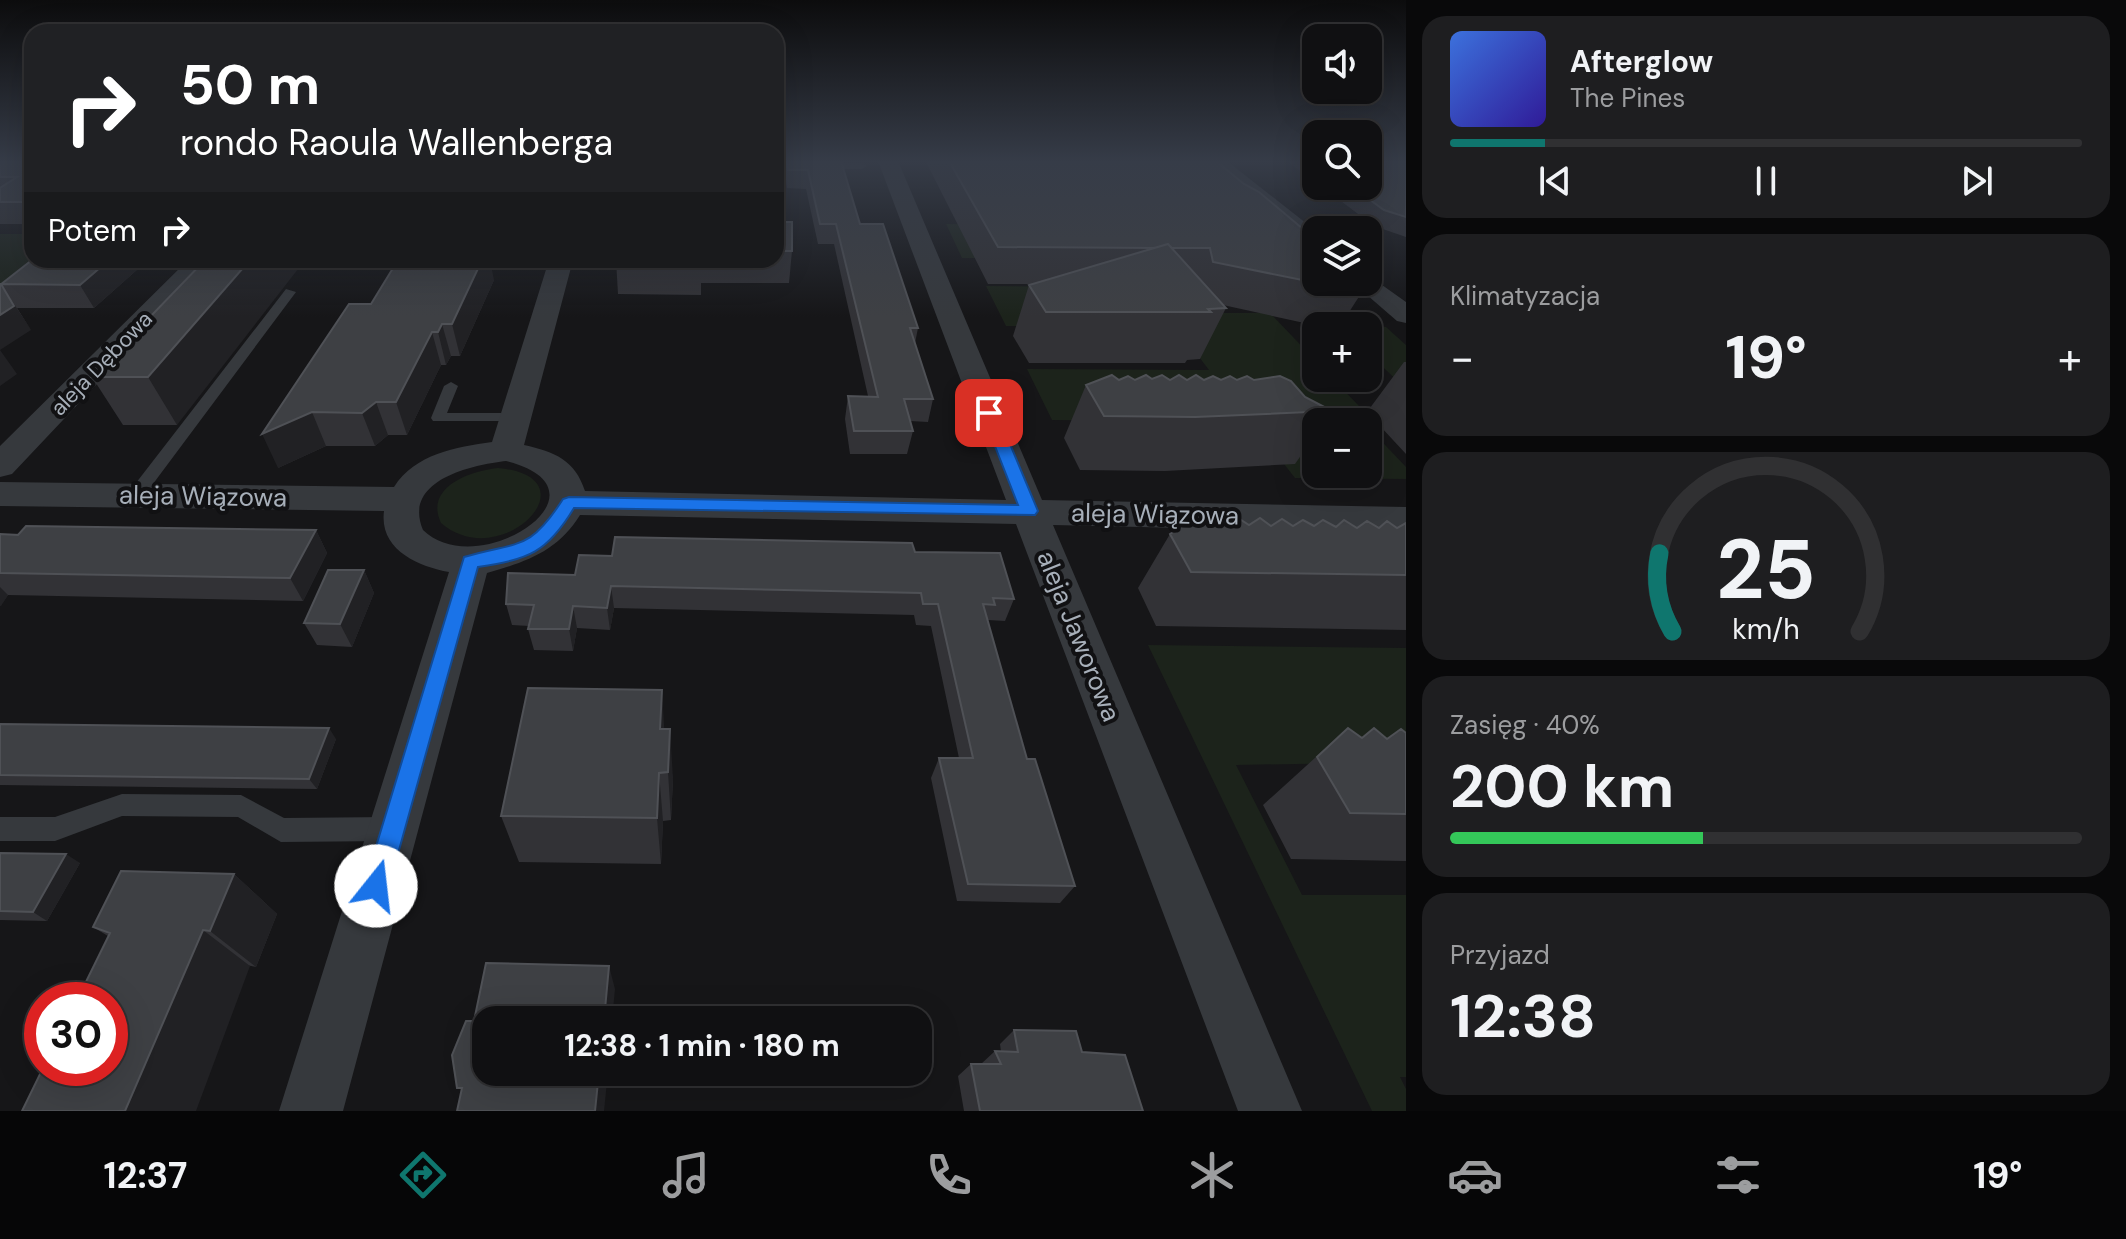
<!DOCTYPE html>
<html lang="pl">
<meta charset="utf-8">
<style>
:root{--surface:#101012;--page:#1e1e20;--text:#f1f3f6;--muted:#9c9d9f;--line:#303032;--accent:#0f766e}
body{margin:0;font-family:"DM Sans",sans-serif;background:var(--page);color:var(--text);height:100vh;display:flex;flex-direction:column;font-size:30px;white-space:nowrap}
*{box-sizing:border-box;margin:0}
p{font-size:26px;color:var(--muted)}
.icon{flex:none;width:44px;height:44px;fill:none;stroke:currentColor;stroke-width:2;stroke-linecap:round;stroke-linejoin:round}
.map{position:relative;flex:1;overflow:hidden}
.side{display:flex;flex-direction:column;gap:16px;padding:16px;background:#09090a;width:720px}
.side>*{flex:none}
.banner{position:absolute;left:24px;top:24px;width:760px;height:244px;border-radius:24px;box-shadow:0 8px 32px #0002,0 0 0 2px var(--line);background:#202124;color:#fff;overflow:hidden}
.buttons{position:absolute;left:1302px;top:24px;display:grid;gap:16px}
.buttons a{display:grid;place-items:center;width:80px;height:80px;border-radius:16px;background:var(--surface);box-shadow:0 8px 32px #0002,0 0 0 2px var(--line);font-size:40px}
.speed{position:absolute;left:24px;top:982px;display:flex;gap:16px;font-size:40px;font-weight:700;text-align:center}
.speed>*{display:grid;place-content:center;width:104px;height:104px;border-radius:50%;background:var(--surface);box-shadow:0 8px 32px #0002,0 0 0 2px var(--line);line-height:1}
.speed .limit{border:12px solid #d22;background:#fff;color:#111}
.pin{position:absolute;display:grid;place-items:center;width:68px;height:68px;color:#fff;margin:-34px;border-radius:16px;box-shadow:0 4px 12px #0006}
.me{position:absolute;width:88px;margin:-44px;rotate:16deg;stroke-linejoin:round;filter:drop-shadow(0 0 6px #0008)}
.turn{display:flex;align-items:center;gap:28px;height:168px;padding:0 24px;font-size:36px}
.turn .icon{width:104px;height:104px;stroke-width:2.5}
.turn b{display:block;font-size:56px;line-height:68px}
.then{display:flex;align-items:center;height:76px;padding:0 24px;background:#0003;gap:16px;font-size:30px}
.big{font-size:60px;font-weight:700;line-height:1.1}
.side .widget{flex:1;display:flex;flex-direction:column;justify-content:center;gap:12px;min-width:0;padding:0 28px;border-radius:24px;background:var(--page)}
.side .dial{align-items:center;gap:0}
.dial svg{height:208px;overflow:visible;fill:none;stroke:var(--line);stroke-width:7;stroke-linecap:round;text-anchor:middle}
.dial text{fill:var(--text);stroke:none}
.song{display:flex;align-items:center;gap:24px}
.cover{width:96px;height:96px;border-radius:12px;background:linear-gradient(135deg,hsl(220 70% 55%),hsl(250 70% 35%))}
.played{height:8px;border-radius:4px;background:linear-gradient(90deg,var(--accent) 15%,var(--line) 15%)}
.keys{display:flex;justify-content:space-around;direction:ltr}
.heat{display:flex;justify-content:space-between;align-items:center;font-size:44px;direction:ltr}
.charge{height:12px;border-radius:6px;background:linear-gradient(90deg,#34c759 40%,var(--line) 0)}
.trip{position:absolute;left:472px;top:1006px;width:460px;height:80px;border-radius:24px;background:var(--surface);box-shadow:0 8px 32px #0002,0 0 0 2px var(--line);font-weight:700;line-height:80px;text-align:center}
.dock{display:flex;height:128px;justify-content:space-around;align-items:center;background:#060607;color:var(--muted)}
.dock .icon{width:56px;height:56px}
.dock .selected{color:var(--accent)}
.dock b{font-size:36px;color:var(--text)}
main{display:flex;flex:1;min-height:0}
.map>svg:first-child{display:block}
.green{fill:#1c231b}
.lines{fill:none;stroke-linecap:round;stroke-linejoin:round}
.service{fill:#36393d;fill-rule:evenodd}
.minor{fill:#36393d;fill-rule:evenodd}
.wall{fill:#323236}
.shaded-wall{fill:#212124}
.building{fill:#3e4044;stroke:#4f5156;stroke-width:2}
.route{fill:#1a73e8;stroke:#114b97;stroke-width:2}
.labels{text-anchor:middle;stroke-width:8;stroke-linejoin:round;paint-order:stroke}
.far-street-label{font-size:22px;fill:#a7afb9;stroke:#111113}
.street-label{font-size:26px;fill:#a7afb9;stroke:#111113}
</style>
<main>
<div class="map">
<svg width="1406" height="1111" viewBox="0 0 1406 1111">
<rect width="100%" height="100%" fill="#161618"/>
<path class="green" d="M946 224 1095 225 1205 313H1270L1316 361V378H1332L1359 406H1348L1363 422H1316V474H1368V427L1406 467V479L1295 478 1251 422 1052 420 1027 369 1209 370 1176 327 1006 326 986 286 1143 287 1122 259 962 258Z
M0 234H32V260H60L0 306Z
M1368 327H1386L1406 345V389L1368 353Z
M498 468C597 477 501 575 441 523 424 487 470 471 498 468Z
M1148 645 1406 648V762L1236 765 1302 895H1406V1077H1400L1406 1089V1111H1372Z"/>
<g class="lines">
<path class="service" d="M776 163H862L867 166 862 169H776Z
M286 289 296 292 141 500H129L127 496 129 492Z
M451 382 458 386 447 413H516L523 417 516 421H433L431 418 444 386Z
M122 794 241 795 284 818 390 817 399 821 402 829 399 837 390 841 281 842 238 817 122 816 55 841H0V817H55Z"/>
<path class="minor" d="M878 161H898L1042 500 1406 507V533L1053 525 1302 1111H1238L1016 524 580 515C558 551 526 562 487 573L343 1111H279L449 572C417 566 379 549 384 511L0 506V482L394 487C415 454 456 447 492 442L549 260H573L524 445C555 452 575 460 585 491L1006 500ZM506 461C621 490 478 584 423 530 402 480 472 465 506 461Z
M1205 161H1227L1316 231V249L1308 247Z
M188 260H214L12 474 0 477V446Z
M1368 275 1406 302V323L1397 321 1352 282H1368Z"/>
</g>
<path class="wall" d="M0 161H32V224H0Z
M786 161H841L860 224 918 328 915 343 933 399 928 422 910 421 913 431 907 454H850L845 419 848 396H868L834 244H818L806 189 787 188 785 172Z
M927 161H1216L1316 282 1362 292 1340 326H1318L1223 305 1226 308 1200 359 1187 360 1185 363H1029L1013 336 1029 285 1034 284H988L927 164Z
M1287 161H1316V183Z
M1406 161V237L1374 226 1321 186H1368Z
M776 222 792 251 789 283H701V295L618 294 616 260H776Z
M148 260 94 308H17L31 330 0 285Z
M205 260 177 425H123L92 377Z
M494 280 460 356H451L446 365H441L407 435H388L375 446H326L278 468 371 304Z
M1404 362H1406V454L1367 412Z
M1119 380H1254L1305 397 1332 411 1324 422H1316V434L1295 464 1165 471 1080 470 1064 438 1086 385Z
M1406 523V630L1156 626 1138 588 1170 534 1208 524 1379 528H1397Z
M316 530 327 553 303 601 8 595 0 606V534Z
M915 552 1014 599 1005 621 988 620V622L1027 759 1075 886 1060 903 957 901 931 778 939 758H959L931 626 916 625 914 615 614 608 610 630 577 628 573 651 534 650 528 629 529 626 512 625 506 604 575 575 612 556Z
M364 570 374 593 352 647 317 645 304 623Z
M0 724 336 739 317 789 0 785Z
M1348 728 1362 738 1387 739 1406 733V861L1291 859 1263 805Z
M664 729 673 779 671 820 663 821 661 864 519 862 501 816Z
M0 853 80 863 47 921 0 920Z
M234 874 277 914 256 967 108 936 93 927Z
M1014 1030 1082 1052 1143 1111H964L958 1076 971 1064H981L995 1051 1001 1052 1000 1044Z"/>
<path class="shaded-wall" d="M109 260H148L94 308 80 285Z
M250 260H305L177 425 148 377Z
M482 260H490L494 280 460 356 452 324Z
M1 284 31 330 0 350V315Z
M442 324 451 356 446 365 438 332Z
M432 332 441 365 407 435 396 402Z
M0 350 17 374 0 386Z
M376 402 388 435 375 446 362 413Z
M312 412 326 446 278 468 262 434Z
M316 530 327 553 303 601 290 578Z
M364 570 374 593 352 647 340 624Z
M611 586 614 608 610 630 607 608Z
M0 587 8 595 1 606 0 605Z
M573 606 577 628 573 651 569 629Z
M662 690 665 741 660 729Z
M329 728 336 739 317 789 309 779Z
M670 729 673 779 671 820 668 772Z
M659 773 663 821 661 864 657 818Z
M66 854 80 863 47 921 33 912Z
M234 874 277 914 256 967 210 931Z
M203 930 250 966 196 1111H125Z
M609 966 615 989 612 1020H604Z
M599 1072H608L604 1111H595Z"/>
<path class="building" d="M0 161H32V202H0V188L17 177H0Z
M787 161H841L860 224H883L918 328H910L933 399H904L913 431H854L848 396 878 397 836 224H820L808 170H788Z
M949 161H1216L1244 184 1259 192 1303 229H1310L1316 233V282H1350L1362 292 1213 262 1210 248H1172L1168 244 1154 248 998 247Z
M1368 161H1406V217L1384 210 1351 186H1368Z
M776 222H792V251H776Z
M1168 244 1226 308 1208 309 1211 312H1046L1029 285Z
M32 260H109L80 285 1 284 14 306 0 315V285Z
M205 260H250L148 377H92Z
M398 260H482L452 324H442L438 332H432L396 402H376L362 413 312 412 262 434 349 304H371Z
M616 260H701V262H615Z
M1112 375 1119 380 1128 376 1135 380 1146 375 1152 379 1162 375 1170 380 1179 375 1187 380 1196 375 1204 380 1213 376 1221 380 1230 376 1237 380 1247 376 1254 380 1280 376 1291 381 1305 397 1332 411 1195 417 1104 416 1086 385Z
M1198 517 1208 524 1219 518 1229 525 1238 518 1249 525 1260 518 1271 526 1282 519 1293 526 1303 520 1314 526 1323 520 1336 527 1344 520 1357 528 1367 521 1379 528 1387 521 1397 528 1406 523V575L1191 572 1170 534Z
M26 526 316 530 290 578 0 573V534L18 535Z
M615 537 912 543 915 552 1000 553 1014 599 993 598 995 605 983 604 1027 759H1035L1075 886 968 884 939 758H973L938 604H923L921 593 611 586 607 608 573 606 569 629H528L534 605 506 604 508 573 575 575 579 555 612 556Z
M328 570H364L340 624 304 623Z
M528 688 662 690 660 729H670L668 772 659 773 657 818 501 816Z
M0 724 329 728 309 779 0 775Z
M1348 728 1362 738 1374 728 1387 739 1401 729 1406 733V814L1350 813 1317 757Z
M0 853 66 854 33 912 0 911Z
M121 871 234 874 210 931 203 930 125 1111H22L43 1068H110V1000H77L110 933 93 927Z
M486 963 609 966 604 1020H486V1072H599L595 1111H457L462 1088H457L452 1055 466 1021H474Z
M1014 1030 1076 1031 1082 1052 1125 1055 1143 1111H980L971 1064H1001L995 1051 1018 1052Z"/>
<linearGradient id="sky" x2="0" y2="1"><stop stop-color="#0c0c0d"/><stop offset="0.51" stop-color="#363c48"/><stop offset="1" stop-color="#363c48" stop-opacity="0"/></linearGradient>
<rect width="1406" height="317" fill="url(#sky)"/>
<path class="route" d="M989 408 997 413 1038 511 1035 515 574 508C547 553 529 559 478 567L389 886 385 895 376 899 367 895 364 886 464 557C519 541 529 552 563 499L569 497 1018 505 982 413Z"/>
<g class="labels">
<g class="far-street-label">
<text transform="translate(101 363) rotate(-46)" y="8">aleja Dębowa</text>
</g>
<g class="street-label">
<text transform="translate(203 496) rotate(1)" y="9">aleja Wiązowa</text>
<text transform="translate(1155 514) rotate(1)" y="9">aleja Wiązowa</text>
<text transform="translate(1079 636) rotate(68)" y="9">aleja Jaworowa</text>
</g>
</g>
</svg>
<div class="buttons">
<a><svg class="icon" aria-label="sound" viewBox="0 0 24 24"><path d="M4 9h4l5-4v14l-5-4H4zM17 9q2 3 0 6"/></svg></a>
<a><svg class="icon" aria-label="search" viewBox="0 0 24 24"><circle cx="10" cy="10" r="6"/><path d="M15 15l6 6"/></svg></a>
<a><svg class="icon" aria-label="layers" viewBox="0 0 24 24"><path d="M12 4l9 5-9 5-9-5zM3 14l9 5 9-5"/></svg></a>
<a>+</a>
<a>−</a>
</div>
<div class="speed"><div class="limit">30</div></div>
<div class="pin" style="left:989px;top:413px;background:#d93025"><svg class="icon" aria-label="arrive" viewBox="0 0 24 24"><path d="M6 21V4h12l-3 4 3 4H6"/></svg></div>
<svg class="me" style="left:376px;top:886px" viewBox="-20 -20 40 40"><circle r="19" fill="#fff"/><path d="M0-13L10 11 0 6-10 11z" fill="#1a73e8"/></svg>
<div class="trip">12:38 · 1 min · 180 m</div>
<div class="banner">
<div class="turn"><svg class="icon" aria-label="right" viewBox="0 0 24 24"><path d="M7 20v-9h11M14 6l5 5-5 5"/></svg><div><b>50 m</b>rondo Raoula Wallenberga</div></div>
<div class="then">Potem<svg class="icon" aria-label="right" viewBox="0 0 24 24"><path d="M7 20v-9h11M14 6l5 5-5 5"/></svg></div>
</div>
</div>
<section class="side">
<div class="widget">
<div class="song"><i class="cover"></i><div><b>Afterglow</b><p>The Pines</p></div></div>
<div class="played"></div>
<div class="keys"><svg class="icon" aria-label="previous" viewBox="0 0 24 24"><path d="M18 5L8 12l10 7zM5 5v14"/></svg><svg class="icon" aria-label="pause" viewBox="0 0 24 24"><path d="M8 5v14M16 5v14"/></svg><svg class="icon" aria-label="next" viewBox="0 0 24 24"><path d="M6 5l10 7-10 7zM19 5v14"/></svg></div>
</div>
<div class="widget"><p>Klimatyzacja</p>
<div class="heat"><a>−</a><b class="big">19°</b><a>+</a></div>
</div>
<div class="widget dial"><svg viewBox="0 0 100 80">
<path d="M14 69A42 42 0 1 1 86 69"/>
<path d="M14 69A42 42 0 0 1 9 39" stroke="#0f766e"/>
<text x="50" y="56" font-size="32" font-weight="700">25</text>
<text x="50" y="72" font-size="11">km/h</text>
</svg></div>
<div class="widget"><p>Zasięg · 40%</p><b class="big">200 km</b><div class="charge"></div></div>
<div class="widget"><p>Przyjazd</p><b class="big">12:38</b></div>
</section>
</main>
<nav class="dock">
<b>12:37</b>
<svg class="icon selected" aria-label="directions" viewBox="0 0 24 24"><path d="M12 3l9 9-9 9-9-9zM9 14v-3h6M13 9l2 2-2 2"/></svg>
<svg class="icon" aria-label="music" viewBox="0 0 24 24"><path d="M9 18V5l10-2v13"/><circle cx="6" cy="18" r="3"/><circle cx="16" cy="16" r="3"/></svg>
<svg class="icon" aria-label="phone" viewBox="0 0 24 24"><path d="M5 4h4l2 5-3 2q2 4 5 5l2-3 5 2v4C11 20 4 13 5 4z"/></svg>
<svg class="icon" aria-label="climate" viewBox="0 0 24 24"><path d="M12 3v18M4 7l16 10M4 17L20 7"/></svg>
<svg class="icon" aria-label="car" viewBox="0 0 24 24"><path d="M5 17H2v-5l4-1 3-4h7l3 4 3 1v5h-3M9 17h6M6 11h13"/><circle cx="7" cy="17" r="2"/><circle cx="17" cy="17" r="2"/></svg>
<svg class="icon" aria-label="filters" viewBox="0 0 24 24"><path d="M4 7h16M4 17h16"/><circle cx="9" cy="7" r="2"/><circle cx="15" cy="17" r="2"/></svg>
<b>19°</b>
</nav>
